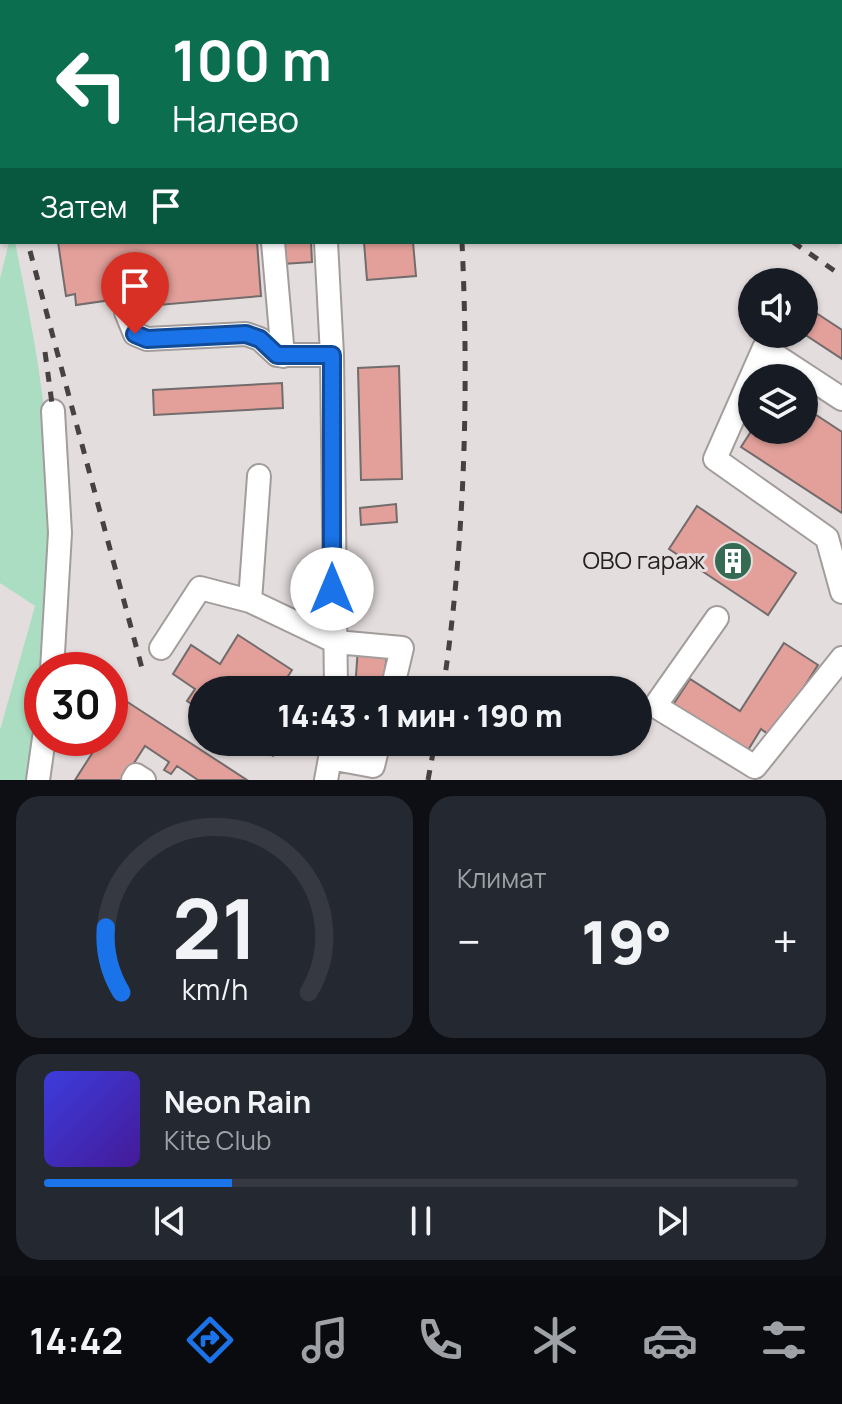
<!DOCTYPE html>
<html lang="ru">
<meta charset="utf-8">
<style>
:root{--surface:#171b24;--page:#242831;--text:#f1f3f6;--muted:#9ea1a6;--line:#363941;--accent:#1a73e8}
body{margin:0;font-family:Manrope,sans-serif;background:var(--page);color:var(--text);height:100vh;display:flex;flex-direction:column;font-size:30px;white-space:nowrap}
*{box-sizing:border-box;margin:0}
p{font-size:26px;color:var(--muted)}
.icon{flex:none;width:44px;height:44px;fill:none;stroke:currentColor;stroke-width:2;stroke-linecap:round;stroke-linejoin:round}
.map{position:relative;height:780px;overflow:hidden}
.drawer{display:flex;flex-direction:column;gap:16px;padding:16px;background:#0d0f14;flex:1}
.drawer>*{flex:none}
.top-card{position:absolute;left:0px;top:0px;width:842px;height:244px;box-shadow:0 2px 6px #0004;background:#0b6e4f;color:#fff;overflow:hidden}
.buttons{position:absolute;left:738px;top:268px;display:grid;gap:16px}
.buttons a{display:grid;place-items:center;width:80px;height:80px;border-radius:50%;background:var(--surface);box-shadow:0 2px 6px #0004;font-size:40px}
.speed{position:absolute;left:24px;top:652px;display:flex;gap:16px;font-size:40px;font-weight:700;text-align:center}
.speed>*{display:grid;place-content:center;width:104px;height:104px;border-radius:50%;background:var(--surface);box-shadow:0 2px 6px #0004;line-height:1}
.speed .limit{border:12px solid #d22;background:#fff;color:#111}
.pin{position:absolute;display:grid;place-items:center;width:68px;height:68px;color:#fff;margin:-82px -34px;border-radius:50% 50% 50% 0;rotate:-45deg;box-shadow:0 0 8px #0007}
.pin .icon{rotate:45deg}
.me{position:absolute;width:88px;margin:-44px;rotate:0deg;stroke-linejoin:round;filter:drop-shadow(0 0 6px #0008)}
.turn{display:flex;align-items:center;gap:28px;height:168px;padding:0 40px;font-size:36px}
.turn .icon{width:104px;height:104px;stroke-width:2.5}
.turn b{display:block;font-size:56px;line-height:68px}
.then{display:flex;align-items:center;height:76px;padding:0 40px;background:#0003;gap:16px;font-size:30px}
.big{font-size:60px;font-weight:800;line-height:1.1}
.drawer .tile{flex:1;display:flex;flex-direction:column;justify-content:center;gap:12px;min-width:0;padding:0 28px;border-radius:24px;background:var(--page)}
.drawer .dial{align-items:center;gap:0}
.dial svg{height:208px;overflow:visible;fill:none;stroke:var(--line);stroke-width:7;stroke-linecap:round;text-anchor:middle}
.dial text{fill:var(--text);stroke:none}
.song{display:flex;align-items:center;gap:24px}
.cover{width:96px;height:96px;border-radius:12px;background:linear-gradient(135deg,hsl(240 70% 55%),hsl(260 70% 35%))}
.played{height:8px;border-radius:4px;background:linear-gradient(90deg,var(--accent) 25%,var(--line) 25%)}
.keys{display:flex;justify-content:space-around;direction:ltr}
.heat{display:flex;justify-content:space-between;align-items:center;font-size:44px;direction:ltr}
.drawer .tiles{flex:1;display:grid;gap:16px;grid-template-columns:1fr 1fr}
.tile:last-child{grid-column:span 2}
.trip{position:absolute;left:188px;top:676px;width:464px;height:80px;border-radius:40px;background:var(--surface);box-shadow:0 2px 6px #0004;font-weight:800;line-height:80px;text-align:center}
.tab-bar{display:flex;height:128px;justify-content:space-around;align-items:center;background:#090b0e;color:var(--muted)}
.tab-bar .icon{width:56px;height:56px}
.tab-bar .active{color:var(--accent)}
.tab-bar b{font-size:36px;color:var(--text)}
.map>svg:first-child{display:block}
.green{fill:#aaddc2}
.building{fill:#e3a09a;stroke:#726c6c;stroke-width:2}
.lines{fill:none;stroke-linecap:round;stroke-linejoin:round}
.minor-casing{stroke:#a29c9b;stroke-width:26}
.minor{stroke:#fff;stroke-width:22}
.rail{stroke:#464242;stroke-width:5;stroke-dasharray:10 10;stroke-linecap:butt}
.route-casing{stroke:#114b97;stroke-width:20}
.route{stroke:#1a73e8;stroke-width:14}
.labels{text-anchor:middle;stroke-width:6;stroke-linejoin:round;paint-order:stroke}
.poi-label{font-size:24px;fill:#252222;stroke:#e4dddd;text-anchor:end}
</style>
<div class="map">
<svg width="842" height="780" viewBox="0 0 842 780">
<rect width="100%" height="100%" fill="#e4dddd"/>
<path class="green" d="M9 242H15C28 307 42 374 47 440 55 551 50 671 28 780H0V730L35 606 0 583V279Z"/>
<path class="building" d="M135 0H190V2H135Z
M58 242H257L261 296 147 306 146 295 76 305 75 294 66 296Z
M282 242H311L312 262 283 264Z
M364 242H413L416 276 367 280Z
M804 305 842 330V359L804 334Z
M399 366 402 479 361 480 358 368Z
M282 383 283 408 154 415 153 390Z
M804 407 842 432V513L741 447 752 430H804Z
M396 504 397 522 361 525 360 508Z
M697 506 796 573 768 615 669 549Z
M238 635 292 670 279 690H202V711L187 701 195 689 173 674 191 645 220 664Z
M784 643 818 665 772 737 761 729 745 755 671 708 690 679 740 711Z
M358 647 388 649 382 690H355Z
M126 701 247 780H198L177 766 171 774 164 770 169 762 145 746 123 780H75L102 738H110V726Z
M250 742H282L273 756Z"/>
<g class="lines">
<defs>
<path id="minor" d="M115 0V2
M235 0 246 2
M396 2V0
M840 117 842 118
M273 242 283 356
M326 242 332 355 336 690
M126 312 135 334 147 339 246 334 260 339 277 355H332
M842 399 764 348 715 459 827 538 842 592
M259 476 250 601 336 642 402 648 392 690
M717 618 655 706 755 767 842 658
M161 648 200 588 250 601
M52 670 60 533 53 411
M330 758 373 766 379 742
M38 780 44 738
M133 780 136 775 144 780
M326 780 333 742"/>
</defs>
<use href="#minor" class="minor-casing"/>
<use href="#minor" class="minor"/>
<path class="rail" d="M20 0 21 2
M442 0V2
M572 0 573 2
M0 69 2 81
M0 185V202
M793 242 842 276
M30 251 143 672
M45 352 53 411
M443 690C465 542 469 391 462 242
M428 780 435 742"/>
</g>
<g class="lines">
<defs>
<path id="route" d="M135 334 147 339 246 334 260 339 277 355H332V589"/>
</defs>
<use href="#route" class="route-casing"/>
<use href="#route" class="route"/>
</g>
<defs>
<symbol id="building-disc" viewBox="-11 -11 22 22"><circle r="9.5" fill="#356b52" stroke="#e4dddd"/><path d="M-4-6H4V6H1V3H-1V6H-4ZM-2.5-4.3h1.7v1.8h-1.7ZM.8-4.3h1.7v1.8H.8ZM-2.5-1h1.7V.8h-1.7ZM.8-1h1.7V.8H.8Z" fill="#fff"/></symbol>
</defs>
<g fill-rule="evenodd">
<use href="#building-disc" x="711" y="539" width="44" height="44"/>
</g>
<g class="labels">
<g class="poi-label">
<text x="705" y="569">ОВО гараж</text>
</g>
</g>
</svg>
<div class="buttons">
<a><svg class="icon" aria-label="sound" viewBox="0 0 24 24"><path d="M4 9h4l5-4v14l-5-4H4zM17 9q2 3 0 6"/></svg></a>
<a><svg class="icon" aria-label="layers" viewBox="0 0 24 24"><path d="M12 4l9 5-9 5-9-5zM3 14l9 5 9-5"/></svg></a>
</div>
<div class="speed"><div class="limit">30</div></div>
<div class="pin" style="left:135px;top:334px;background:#d93025"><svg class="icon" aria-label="arrive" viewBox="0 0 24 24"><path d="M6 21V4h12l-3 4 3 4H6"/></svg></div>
<svg class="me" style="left:332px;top:589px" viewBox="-20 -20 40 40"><circle r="19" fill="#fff"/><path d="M0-13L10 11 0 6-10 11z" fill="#1a73e8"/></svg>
<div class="trip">14:43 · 1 мин · 190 m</div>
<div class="top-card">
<div class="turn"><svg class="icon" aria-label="left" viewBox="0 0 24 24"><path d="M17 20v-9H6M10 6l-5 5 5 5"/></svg><div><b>100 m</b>Налево</div></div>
<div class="then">Затем<svg class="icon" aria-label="arrive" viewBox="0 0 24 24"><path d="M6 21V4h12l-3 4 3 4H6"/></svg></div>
</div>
</div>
<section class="drawer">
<div class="tiles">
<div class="tile dial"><svg viewBox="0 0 100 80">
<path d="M14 69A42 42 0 1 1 86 69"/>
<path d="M14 69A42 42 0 0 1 8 44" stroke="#1a73e8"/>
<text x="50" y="56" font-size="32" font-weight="700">21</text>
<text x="50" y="72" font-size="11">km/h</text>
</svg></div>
<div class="tile"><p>Климат</p>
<div class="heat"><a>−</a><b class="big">19°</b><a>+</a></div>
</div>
<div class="tile">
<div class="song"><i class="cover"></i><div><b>Neon Rain</b><p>Kite Club</p></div></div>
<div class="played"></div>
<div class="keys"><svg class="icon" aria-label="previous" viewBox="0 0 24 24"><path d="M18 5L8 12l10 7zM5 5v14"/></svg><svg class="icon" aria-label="pause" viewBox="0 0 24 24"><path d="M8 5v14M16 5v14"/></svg><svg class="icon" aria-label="next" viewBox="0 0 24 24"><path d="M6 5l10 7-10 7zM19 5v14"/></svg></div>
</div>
</div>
</section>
<nav class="tab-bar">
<b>14:42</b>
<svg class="icon active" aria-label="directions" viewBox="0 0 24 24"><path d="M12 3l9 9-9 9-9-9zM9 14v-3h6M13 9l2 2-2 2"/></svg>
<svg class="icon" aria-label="music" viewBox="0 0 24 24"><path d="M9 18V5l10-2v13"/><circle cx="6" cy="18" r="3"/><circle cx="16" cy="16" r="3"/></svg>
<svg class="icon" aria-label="phone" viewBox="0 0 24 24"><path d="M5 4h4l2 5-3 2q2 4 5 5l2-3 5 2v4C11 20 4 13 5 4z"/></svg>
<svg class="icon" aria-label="climate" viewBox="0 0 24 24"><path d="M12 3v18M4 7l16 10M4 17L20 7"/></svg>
<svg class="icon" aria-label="car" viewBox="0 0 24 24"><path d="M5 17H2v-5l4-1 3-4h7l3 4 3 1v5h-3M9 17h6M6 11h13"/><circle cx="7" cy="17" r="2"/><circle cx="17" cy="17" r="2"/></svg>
<svg class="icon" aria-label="filters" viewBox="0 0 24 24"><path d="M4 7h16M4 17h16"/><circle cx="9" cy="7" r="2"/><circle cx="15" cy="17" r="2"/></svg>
</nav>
